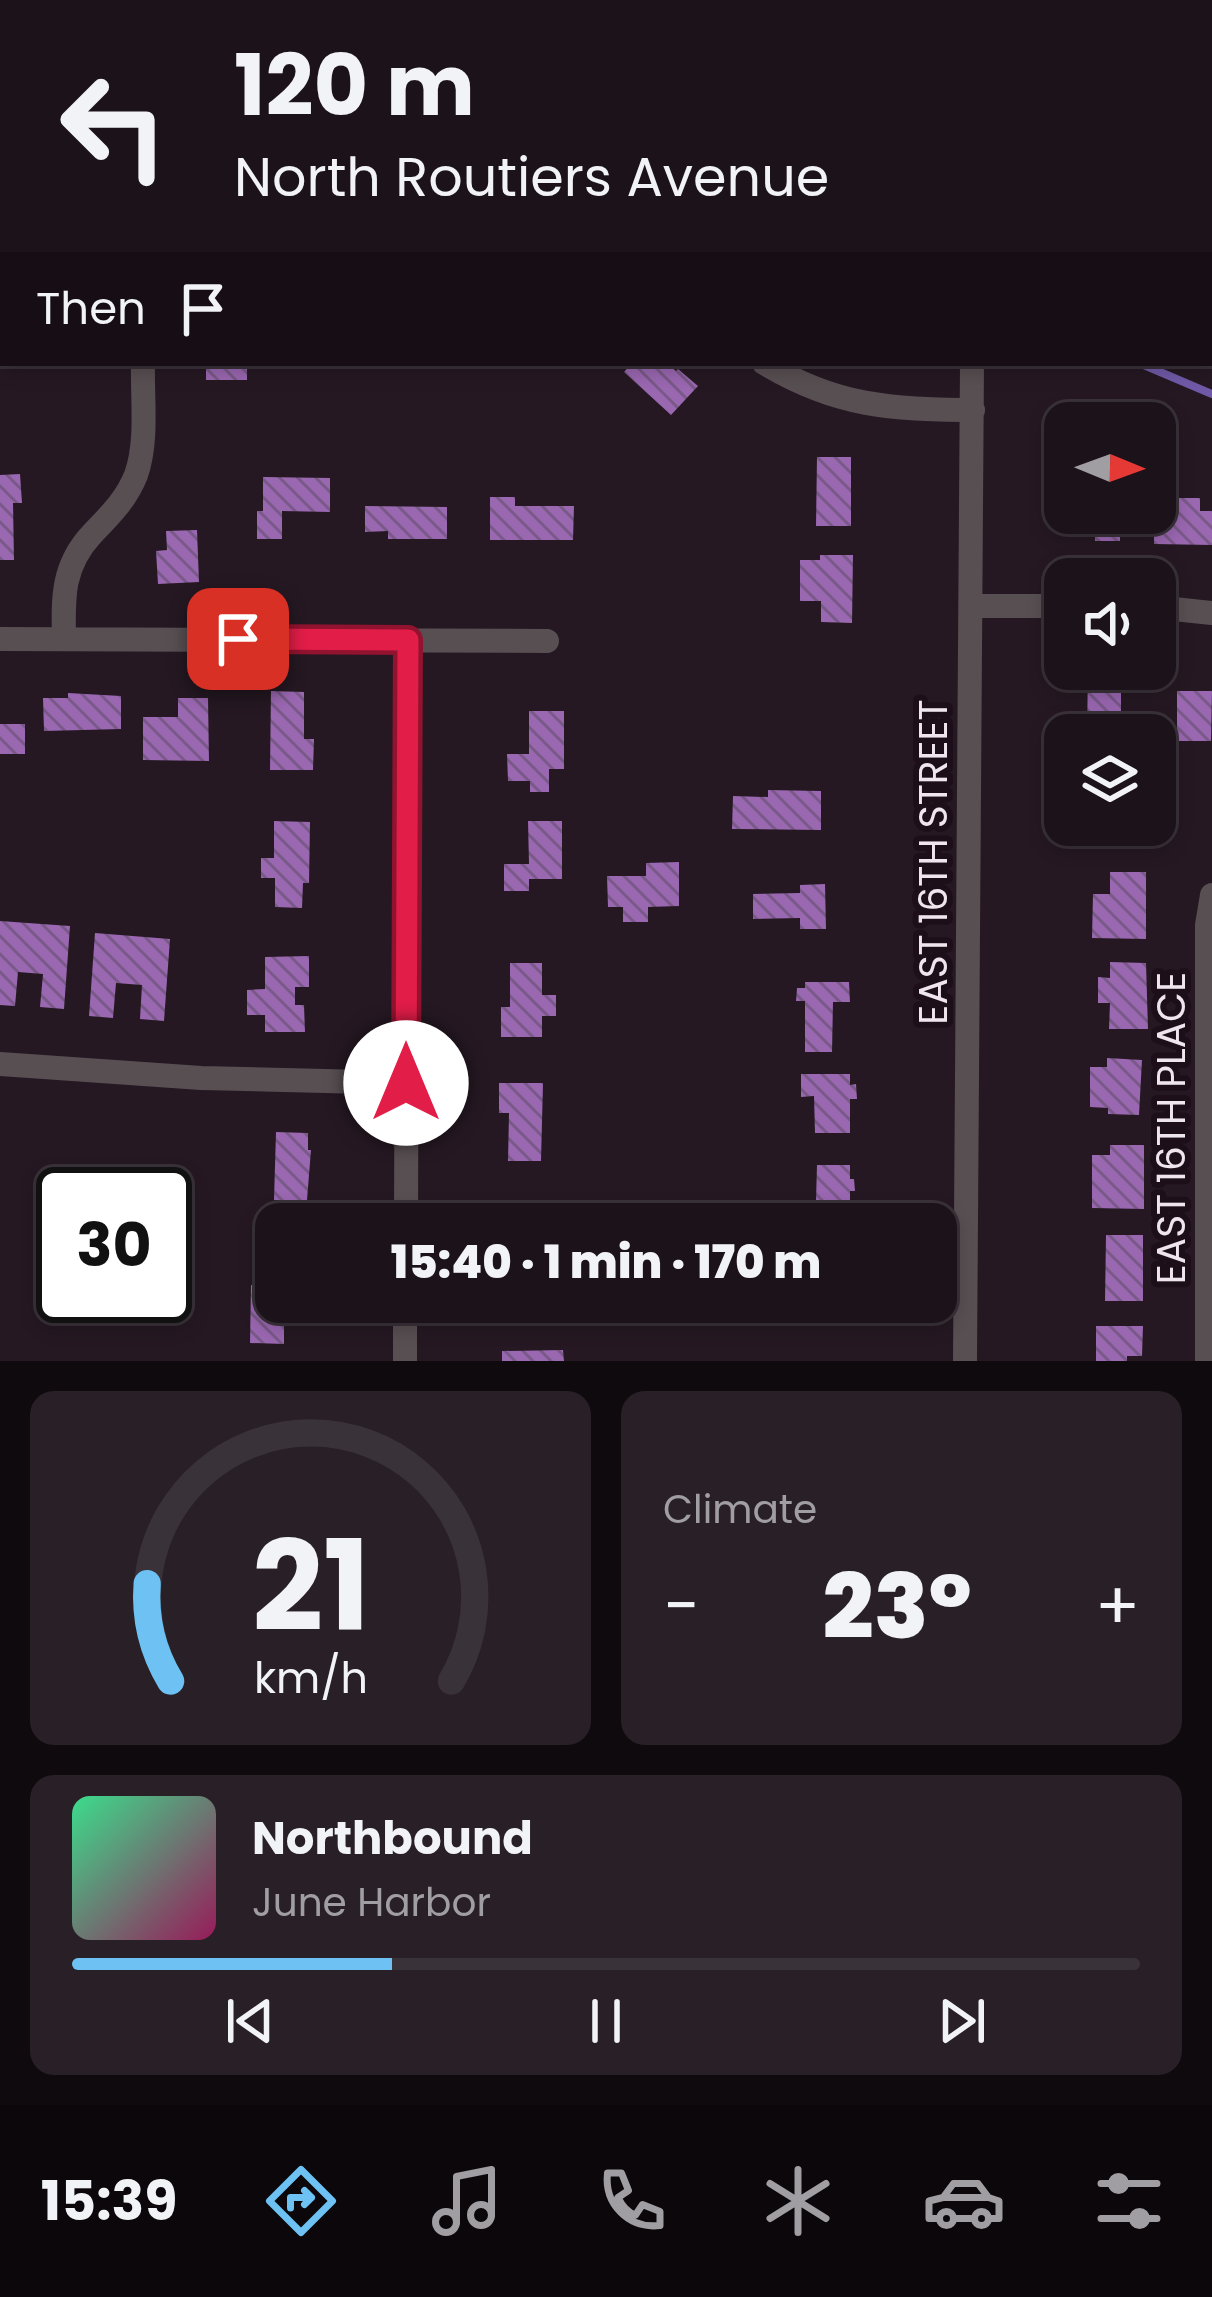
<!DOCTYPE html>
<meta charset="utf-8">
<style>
:root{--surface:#1c121a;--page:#292027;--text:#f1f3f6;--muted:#a09ea2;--line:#3a3239;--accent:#6dc2f3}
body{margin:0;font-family:Poppins,sans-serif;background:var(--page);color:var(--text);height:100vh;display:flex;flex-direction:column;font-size:45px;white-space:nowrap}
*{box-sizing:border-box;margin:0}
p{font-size:39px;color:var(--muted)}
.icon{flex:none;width:66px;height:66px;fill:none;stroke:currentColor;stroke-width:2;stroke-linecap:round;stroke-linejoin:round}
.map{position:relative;height:1361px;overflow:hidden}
.panel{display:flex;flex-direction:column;gap:30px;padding:30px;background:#0f0a0e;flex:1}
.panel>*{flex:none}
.banner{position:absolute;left:0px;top:0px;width:1212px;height:366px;box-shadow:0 6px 18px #0003,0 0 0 3px var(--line);background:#1c121a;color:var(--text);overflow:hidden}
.needle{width:78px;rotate:91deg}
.buttons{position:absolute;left:1044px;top:402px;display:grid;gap:24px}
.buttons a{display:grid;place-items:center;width:132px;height:132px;border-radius:24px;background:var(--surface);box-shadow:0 6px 18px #0003,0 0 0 3px var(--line);font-size:60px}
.speed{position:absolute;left:36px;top:1167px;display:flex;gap:24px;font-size:60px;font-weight:700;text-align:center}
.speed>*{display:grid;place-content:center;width:156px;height:156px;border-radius:50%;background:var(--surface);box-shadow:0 6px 18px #0003,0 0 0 3px var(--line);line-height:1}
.speed .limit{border:6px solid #111;border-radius:18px;background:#fff;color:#111}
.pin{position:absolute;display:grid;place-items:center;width:102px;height:102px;color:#fff;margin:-51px;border-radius:24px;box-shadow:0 6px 18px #0006}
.me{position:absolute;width:132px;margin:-66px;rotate:0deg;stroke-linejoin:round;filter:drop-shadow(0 0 9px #0008)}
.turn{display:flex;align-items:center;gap:42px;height:252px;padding:0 36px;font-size:54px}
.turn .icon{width:156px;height:156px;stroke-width:2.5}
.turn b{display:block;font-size:84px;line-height:102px}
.then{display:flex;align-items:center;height:114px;padding:0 36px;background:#0003;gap:24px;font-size:45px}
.big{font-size:90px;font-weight:800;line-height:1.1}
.panel .card{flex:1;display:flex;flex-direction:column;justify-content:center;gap:18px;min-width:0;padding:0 42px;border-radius:24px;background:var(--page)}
.panel .dial{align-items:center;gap:0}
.dial svg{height:312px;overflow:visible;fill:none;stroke:var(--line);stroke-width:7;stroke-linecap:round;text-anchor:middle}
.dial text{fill:var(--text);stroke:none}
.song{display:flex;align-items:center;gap:36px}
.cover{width:144px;height:144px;border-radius:18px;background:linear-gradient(135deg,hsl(150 70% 55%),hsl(330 70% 35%))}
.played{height:12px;border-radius:6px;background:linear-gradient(90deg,var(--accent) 30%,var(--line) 30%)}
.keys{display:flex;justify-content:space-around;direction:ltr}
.heat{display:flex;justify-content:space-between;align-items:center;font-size:66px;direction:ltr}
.panel .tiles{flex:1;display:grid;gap:30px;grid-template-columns:1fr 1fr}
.card:last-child{grid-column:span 2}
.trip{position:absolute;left:255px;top:1203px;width:702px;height:120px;border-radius:24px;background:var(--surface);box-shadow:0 6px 18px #0003,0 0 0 3px var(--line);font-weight:800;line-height:120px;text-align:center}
.tabs{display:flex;height:192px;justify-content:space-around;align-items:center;background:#0b070a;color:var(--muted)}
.tabs .icon{width:84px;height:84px}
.tabs .active{color:var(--accent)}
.tabs b{font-size:54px;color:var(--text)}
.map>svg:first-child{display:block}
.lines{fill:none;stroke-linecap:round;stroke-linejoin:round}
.stream{stroke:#705aa8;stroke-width:8}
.building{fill:url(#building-back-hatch)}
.minor{stroke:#584f52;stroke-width:24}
.route-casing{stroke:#92132f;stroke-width:30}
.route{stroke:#e11d48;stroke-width:21}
.labels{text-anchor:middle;stroke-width:12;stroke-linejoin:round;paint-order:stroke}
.street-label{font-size:39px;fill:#efe6ed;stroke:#1c0f19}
</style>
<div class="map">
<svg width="1212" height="1361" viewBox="0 0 1212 1361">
<defs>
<pattern id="building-back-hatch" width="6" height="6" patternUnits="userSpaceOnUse" patternTransform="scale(3)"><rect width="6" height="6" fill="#9a67b1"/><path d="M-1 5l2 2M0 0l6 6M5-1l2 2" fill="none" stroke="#795987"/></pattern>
</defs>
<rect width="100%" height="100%" fill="#251822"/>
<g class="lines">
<path class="stream" d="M667 0 674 3
M1139 363 1212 394"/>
</g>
<path class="building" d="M206 363H247V380H206Z
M632 363H667L676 371 678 369 698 386 671 415 624 372Z
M817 457H851V526H816Z
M20 474 22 503H13L14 560H0V475Z
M263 477 330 478V512L282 511V539H257V511H263Z
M490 497H515V506H574L573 540H490Z
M1177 498H1200V511H1212V545L1154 544V513L1177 511Z
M365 506 447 507V539H388V531L365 532Z
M1086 513H1120V541H1095V530H1086Z
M197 530 199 582 158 584 156 551 167 550 166 531Z
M820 555H853L852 623 821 622V601H800V560H820Z
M1088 669H1121V735H1087Z
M271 691 304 692V739H314L313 770H270Z
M1177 691H1212L1211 741H1177Z
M68 693 121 696V729L44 731 43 698H68Z
M178 698H208L209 761 143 760V717H178Z
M529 711H564V769H549V792H530V781H508L507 754H529Z
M0 724H25V754H0Z
M1155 782H1163L1160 845H1126V825H1155Z
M768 790 821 791V830L732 829 733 796 768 797Z
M274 821 310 822 309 883H303L302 908 275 907V878H261V858H274Z
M528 821H562V879H529V891H504V864H529Z
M679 862V906L648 907V922H623V907H608L607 876H646V863Z
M1110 872H1146V939L1092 938 1093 894H1110Z
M825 884 826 929H800V918L753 919V894L800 893V885Z
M0 921 70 926 64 1009 40 1007 43 974 18 972 15 1006 0 1005Z
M95 933 170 939 164 1021 140 1019 142 985 116 983 113 1018 89 1016Z
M309 956V987H295V1005H304L305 1032H265V1015H247V990L265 989V957Z
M1110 962 1146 963 1148 1029H1109L1110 1003H1098V977L1110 978Z
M510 963H542V995H556V1016H542V1037H501V1007H510Z
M805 982H849L850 1002H833L832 1052H805V1001H796L797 988H805Z
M1107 1058 1142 1060 1139 1115 1108 1114V1108L1090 1107V1067H1107Z
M801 1074H850V1085L856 1084 857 1099H850V1133H815L814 1096 801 1097Z
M499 1083H543L541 1161H508L509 1113H499Z
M276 1132 308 1133V1150H311L307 1200H274Z
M1110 1145H1144V1209L1092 1208V1155H1110Z
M817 1165H850V1179H854L855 1191H850V1205H841V1224H805V1201H816Z
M1106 1235H1143V1301H1105Z
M251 1285H276V1302H284V1344L250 1343Z
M804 1302H839V1319H804Z
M1096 1326H1143L1142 1356H1127V1361H1096Z
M563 1350 564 1361H502V1351Z"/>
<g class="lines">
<path class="minor" d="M365 0 368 3
M972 3V0
M0 258H3
M764 363C837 407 890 409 973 410
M971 606H1065
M1155 607 1212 613
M0 639 547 641
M64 639C63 598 62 566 92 534 110 515 126 500 136 475 148 441 142 399 143 363
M0 1064 201 1078 406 1083
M406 1224 408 640
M405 1361V1302
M965 1361 972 363
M1207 1361V925L1212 895"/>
</g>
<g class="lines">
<defs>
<path id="route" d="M238 639 408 640 406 1083"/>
</defs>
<use href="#route" class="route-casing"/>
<use href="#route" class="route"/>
</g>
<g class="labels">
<g class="street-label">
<text transform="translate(933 862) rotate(-90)" y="14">EAST 16TH STREET</text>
<text transform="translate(1171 1128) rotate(-90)" y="14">EAST 16TH PLACE</text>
</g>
</g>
</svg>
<div class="buttons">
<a><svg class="needle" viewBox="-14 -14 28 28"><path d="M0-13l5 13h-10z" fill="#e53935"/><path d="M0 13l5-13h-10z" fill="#a09ea2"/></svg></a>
<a><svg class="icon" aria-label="sound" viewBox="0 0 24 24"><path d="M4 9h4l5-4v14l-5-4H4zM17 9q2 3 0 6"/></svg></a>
<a><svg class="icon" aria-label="layers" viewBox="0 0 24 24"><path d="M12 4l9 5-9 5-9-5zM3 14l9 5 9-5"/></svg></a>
</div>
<div class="speed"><div class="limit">30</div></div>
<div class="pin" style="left:238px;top:639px;background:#d93025"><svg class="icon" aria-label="arrive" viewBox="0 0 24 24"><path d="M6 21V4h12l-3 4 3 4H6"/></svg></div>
<svg class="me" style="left:406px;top:1083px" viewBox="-20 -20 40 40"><circle r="19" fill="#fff"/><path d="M0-13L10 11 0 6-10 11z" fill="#e11d48"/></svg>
<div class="trip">15:40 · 1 min · 170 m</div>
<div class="banner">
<div class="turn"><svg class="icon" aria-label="left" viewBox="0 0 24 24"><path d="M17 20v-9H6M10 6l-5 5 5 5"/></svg><div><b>120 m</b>North Routiers Avenue</div></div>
<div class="then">Then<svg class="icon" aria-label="arrive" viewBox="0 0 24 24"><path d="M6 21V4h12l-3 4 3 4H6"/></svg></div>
</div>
</div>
<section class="panel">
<div class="tiles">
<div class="card dial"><svg viewBox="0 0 100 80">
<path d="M14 69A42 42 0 1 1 86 69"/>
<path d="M14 69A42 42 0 0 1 8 44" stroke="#6dc2f3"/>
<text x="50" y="56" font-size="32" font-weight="700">21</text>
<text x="50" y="72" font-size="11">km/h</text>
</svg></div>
<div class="card"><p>Climate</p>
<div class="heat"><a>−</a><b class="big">23°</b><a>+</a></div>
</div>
<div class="card">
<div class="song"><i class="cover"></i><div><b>Northbound</b><p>June Harbor</p></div></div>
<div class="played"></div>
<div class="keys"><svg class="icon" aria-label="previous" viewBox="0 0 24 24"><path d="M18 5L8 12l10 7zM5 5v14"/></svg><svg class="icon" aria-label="pause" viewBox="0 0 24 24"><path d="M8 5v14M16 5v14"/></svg><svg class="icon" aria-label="next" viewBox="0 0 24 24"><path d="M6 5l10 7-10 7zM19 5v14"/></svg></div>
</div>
</div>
</section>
<nav class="tabs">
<b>15:39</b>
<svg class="icon active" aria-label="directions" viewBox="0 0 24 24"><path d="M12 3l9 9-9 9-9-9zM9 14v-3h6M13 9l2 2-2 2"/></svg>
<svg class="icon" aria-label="music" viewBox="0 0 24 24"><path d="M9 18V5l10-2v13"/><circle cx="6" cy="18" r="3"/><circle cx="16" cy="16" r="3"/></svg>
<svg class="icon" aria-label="phone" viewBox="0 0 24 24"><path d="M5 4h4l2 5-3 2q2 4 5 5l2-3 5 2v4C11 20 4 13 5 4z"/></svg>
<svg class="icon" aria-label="climate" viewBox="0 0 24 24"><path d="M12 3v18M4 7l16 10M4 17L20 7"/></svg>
<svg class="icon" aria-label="car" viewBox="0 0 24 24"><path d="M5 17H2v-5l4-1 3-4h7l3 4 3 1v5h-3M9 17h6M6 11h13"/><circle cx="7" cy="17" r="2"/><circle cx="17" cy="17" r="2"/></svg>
<svg class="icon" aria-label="filters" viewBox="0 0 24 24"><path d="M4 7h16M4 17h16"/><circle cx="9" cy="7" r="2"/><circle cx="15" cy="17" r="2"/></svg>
</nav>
